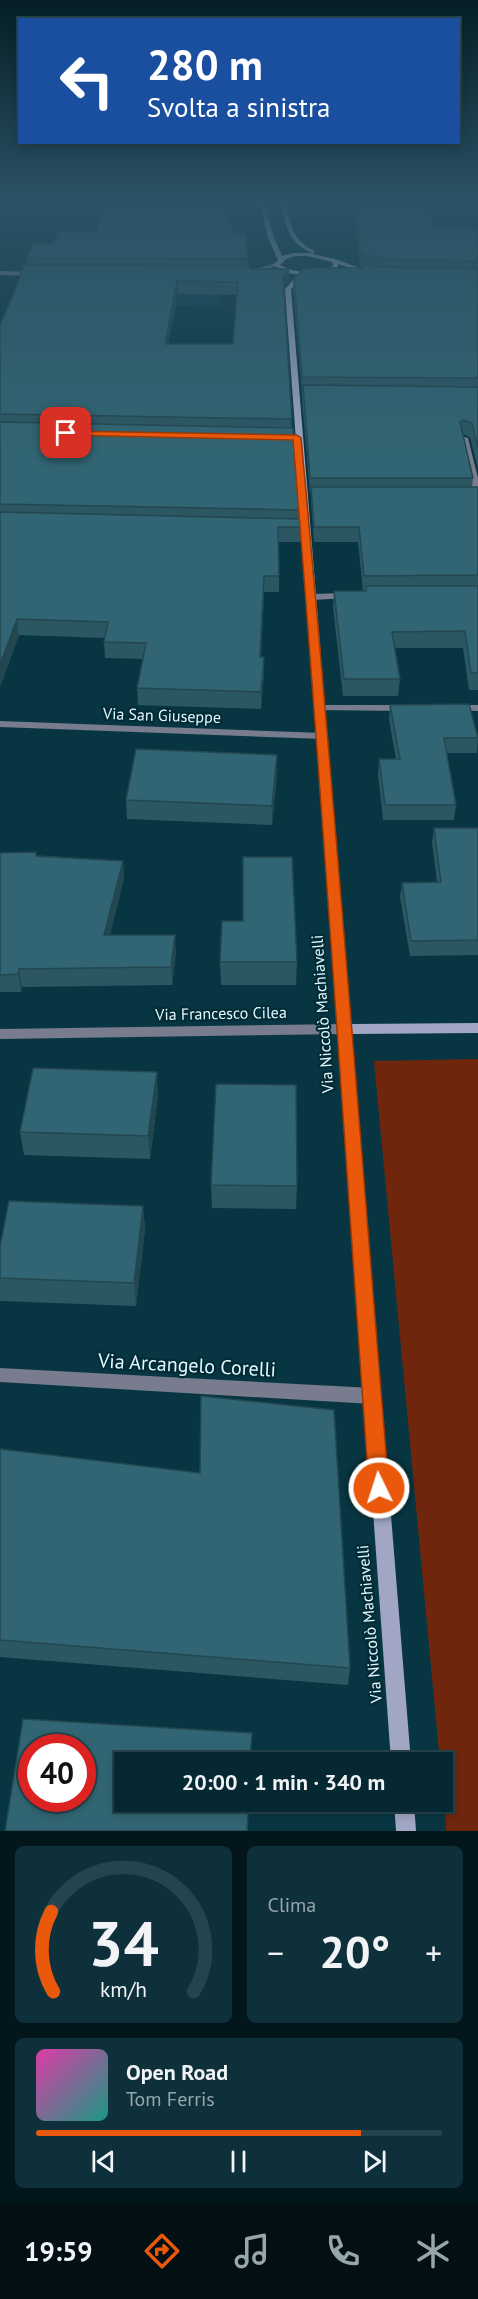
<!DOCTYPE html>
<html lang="it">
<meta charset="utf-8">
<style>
:root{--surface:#052832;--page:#0e303a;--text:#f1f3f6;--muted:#97a6ac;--line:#26444d;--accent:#ea580c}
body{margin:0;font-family:"PT Sans",sans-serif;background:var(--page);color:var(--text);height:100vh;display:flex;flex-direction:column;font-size:22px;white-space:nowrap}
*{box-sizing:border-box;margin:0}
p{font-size:20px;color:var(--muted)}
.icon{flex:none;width:33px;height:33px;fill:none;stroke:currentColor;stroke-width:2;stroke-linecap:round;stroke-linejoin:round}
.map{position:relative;height:1831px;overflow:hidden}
.drawer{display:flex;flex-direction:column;gap:15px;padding:15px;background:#03161c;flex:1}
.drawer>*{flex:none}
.banner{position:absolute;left:18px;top:18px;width:442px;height:126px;border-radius:0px;box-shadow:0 3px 9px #0003,0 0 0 2px var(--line);background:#1a4fa0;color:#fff;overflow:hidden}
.speed{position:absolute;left:18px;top:1734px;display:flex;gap:12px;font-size:30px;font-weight:700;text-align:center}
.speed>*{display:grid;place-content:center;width:78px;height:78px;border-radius:50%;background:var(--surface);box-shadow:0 3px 9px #0003,0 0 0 2px var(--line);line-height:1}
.speed .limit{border:9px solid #d22;background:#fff;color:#111}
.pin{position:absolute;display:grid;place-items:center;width:51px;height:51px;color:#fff;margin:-26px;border-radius:12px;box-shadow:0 3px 9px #0006}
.me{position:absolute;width:66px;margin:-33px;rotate:356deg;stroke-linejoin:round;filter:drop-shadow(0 0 4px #0008)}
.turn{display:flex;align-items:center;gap:21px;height:126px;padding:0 30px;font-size:27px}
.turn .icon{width:78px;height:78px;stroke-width:2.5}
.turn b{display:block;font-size:42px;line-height:51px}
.big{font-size:45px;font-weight:700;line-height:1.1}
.drawer .widget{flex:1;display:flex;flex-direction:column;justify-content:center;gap:9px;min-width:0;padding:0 21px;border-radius:9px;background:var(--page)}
.drawer .dial{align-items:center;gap:0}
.dial svg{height:156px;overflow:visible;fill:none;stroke:var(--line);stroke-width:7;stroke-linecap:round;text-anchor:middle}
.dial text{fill:var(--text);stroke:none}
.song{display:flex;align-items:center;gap:18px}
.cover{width:72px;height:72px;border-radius:9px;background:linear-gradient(135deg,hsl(320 70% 55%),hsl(170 70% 35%))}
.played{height:6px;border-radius:3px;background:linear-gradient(90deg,var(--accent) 80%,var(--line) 80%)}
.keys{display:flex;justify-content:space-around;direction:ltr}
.heat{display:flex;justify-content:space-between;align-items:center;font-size:33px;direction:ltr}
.drawer .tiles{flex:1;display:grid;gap:15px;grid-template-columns:1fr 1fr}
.widget:last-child{grid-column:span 2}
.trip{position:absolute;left:114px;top:1752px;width:339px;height:60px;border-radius:0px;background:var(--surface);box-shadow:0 3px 9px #0003,0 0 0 2px var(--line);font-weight:700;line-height:60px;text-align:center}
.menu{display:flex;height:96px;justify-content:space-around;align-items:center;background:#021014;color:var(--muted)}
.menu .icon{width:42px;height:42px}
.menu .on{color:var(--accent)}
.menu b{font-size:27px;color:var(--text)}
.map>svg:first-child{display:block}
.built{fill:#094350}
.green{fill:#6f260d}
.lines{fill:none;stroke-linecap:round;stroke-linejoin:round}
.lane{fill:#787c8e;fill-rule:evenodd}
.street{fill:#787c8e;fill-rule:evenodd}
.secondary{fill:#a1a6c4;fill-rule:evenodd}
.wall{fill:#2b5763;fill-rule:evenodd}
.shaded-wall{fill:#234750}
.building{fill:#326573;stroke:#234750;stroke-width:1.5;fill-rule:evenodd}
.route{fill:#ea580c;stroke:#983908;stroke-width:1.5}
.labels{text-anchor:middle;stroke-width:4.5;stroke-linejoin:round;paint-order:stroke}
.street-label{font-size:16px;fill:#e7f8fd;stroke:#002c37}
.near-street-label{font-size:20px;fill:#e7f8fd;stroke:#002c37}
</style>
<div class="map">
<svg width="478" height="1831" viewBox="0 0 478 1831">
<rect width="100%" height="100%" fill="#073642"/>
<path class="built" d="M221 281 219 307 72 305Z"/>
<path class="green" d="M478 1059V1831H446L442 1762H440L374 1061Z"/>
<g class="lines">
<path class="lane" d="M461 436 468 438 478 478V496L474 494Z"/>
<path class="street" d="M276 263 278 266 244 275 241 273Z
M0 271 35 272 38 274 35 276 0 275Z
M348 593 351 594V598L311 600 307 597 311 594Z
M321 705H404L409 708 404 711 317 710 316 708Z
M454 705H478V711L450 710 449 708Z
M0 721 323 733 328 736 323 739 0 727Z
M344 1024 349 1026 351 1029 349 1032 344 1034 0 1039V1029Z
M0 1368 372 1388 378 1391 380 1396 378 1401 372 1404 0 1382Z"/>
<path class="secondary" d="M259 201H264L274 238 282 256 294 253H312C288 243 285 225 281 201H286C291 225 291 239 315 251L313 254 335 259 371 272 368 274 338 264V268C320 277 306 273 291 289L351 1024 478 1023V1033L352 1034 411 1762H391L382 1636 285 289 294 279 301 275 287 273 273 265 278 260 268 238ZM295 256H307L332 262 333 266C316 274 296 274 280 265L286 259Z
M394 1802H414L416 1831H396Z"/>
</g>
<path class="wall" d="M353 201H428L434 227 478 229V469L470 437 463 434 473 478 472 487H478V690H469L463 648H394L400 679 398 696H343L333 607 334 591H363L358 542H314L311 501V493H310L302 398V391L293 290 294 278 362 268V266L360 265Z
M234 233 248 259V266L250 269H289V282L284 288 292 428 300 510V519L301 527V542H279V592H264L261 657 264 673 261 709 138 705 137 688 143 659 105 658 104 642 105 638 19 635 0 687V325L28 265 27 258 53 243ZM178 294 237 295 233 344H168Z
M390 705 478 736 477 753H447L456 805 454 820H383L378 774 379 759H396L389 720Z
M277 774 272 825 127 819 126 800Z
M434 828H478V955L410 956 400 897 402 883 437 882 432 842Z
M0 853 123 861 124 878 110 935 176 952 172 985 22 987 21 992H0Z
M243 921 297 962 296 985H221L220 962Z
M158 1095 150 1159 24 1155 20 1132Z
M211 1185 297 1186 296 1209 212 1208Z
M143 1206 145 1229 136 1306 0 1301V1246Z
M0 1449 350 1668 348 1685 0 1657Z"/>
<path class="shaded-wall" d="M289 269V282L283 289V277Z
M177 281 178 294 165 357V344Z
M264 576V592L260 673V657Z
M17 619 19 635 0 687V665Z
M264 657V673L261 709V692Z
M277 755V774L272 825V806Z
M123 861 124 878 105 953 104 935Z
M175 935 176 952 172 985 171 967Z
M19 969 22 987 21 992 18 974Z
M157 1072 158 1095 150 1159 148 1136Z
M143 1206 145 1229 136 1306 134 1283Z"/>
<path class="building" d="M98 201H223L234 233H245L248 259 27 258 33 243H53L59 231H97Z
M354 201H428L434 227 478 229V261L386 259 361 254Z
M362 263 377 267 478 269V378L302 377 294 278 303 270 312 268H363Z
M24 265 249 266 250 269H289L283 277 292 419 0 414V325L14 293ZM177 281 238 282 233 344H165Z
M303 385 478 387V448L472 423 463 420 460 422 473 478H310Z
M0 422 293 428 300 510 0 504Z
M311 487H478V575L364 576 359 527H314Z
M0 512 301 519V527H278L279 576H264L260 657H264L261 692 137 688 146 643 104 642 108 622 17 619 0 665Z
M366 586H478V673H471L465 631 392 632 400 679H344L334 591H366Z
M469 704 478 738H444L456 805H385L379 759H400L390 705Z
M136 749 277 755 272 806 126 800Z
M434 828H478V940L411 941 402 883 441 882Z
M36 852V856L123 861 104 935H175L171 967 19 969 18 974 0 975V853Z
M243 857H292L297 962H220L222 921H243Z
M33 1068 157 1072 148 1136 20 1132Z
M216 1084 296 1085 297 1186 211 1185Z
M9 1201 143 1206 134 1283 0 1278V1246Z
M201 1396 334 1410 350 1668 0 1640V1449L200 1473Z
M23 1719 252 1733 250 1762H124V1802H249L247 1831H5ZM32 1748H82V1798H32Z"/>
<linearGradient id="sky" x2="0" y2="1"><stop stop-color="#041e24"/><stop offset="0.44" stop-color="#2b5265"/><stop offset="1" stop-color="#2b5265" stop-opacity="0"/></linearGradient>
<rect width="478" height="458" fill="url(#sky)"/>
<path class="route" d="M66 431 297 435 301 438C334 788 360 1138 389 1488L386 1495 379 1497 372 1495 369 1488C344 1139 322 789 293 440L63 435V432Z"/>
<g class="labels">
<g class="street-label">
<text transform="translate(162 715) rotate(2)" y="6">Via San Giuseppe</text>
<text transform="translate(221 1013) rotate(-1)" y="6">Via Francesco Cilea</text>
<text transform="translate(322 1014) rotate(-94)" y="6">Via Niccolò Machiavelli</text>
<text transform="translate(369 1624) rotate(-95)" y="6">Via Niccolò Machiavelli</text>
</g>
<g class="near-street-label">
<text transform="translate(187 1365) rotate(3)" y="7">Via Arcangelo Corelli</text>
</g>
</g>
</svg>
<div class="speed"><div class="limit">40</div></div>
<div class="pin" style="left:66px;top:433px;background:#d93025"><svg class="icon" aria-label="arrive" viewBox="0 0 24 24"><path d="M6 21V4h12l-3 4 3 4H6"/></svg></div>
<svg class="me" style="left:379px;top:1488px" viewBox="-20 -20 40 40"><circle r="17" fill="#ea580c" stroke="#fff" stroke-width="3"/><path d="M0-11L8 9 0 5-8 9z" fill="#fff"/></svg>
<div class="trip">20:00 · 1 min · 340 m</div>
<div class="banner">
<div class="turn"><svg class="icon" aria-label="left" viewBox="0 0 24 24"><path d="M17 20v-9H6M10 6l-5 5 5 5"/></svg><div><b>280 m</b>Svolta a sinistra</div></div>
</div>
</div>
<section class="drawer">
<div class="tiles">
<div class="widget dial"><svg viewBox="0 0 100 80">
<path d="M14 69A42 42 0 1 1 86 69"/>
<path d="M14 69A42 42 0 0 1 13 28" stroke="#ea580c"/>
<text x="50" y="56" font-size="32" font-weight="700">34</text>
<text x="50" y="72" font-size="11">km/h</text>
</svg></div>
<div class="widget"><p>Clima</p>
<div class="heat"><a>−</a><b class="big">20°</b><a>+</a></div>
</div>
<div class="widget">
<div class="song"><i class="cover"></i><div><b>Open Road</b><p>Tom Ferris</p></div></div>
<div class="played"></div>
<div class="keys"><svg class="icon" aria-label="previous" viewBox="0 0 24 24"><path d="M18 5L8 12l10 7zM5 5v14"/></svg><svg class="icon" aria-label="pause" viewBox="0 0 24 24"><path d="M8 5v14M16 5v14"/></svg><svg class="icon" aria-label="next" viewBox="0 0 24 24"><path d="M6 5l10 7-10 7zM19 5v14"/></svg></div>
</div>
</div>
</section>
<nav class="menu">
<b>19:59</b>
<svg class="icon on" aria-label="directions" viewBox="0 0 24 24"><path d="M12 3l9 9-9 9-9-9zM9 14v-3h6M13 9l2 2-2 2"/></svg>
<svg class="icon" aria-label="music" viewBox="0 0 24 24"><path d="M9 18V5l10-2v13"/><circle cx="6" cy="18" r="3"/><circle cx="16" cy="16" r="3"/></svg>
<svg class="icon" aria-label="phone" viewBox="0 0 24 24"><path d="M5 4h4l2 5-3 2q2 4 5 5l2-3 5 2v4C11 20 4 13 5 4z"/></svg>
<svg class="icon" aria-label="climate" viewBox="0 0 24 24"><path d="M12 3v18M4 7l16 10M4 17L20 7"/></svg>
</nav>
